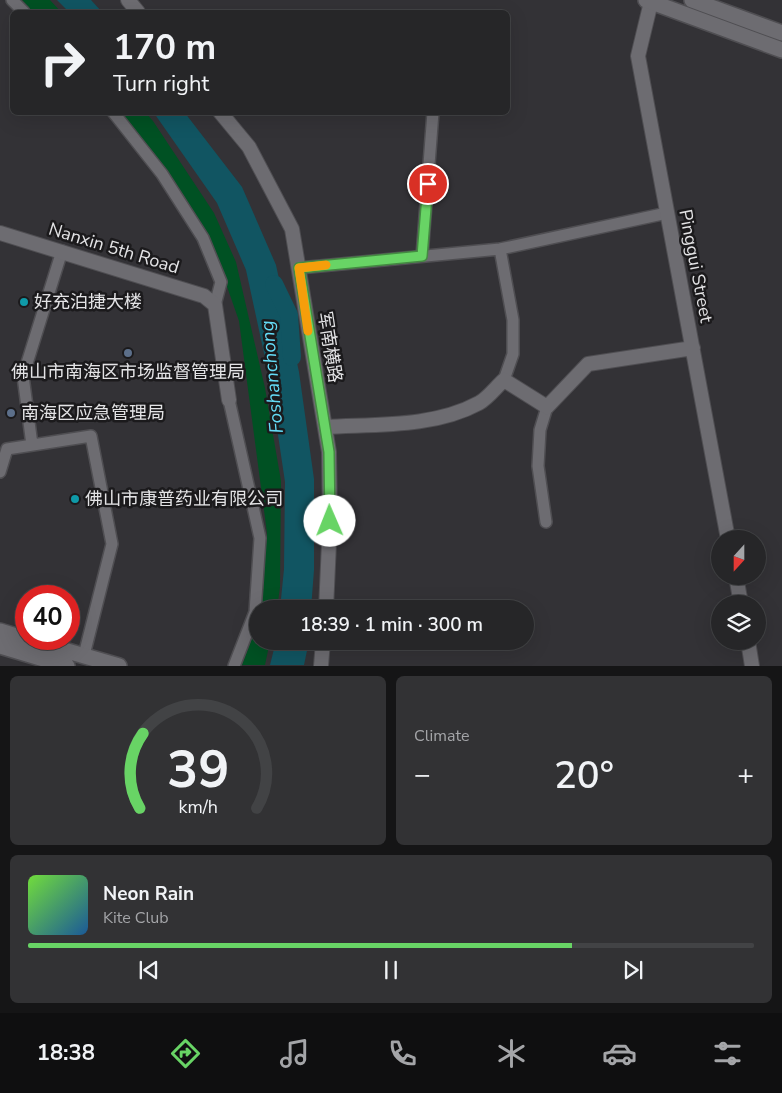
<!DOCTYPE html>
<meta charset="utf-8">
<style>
:root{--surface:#262628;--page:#323234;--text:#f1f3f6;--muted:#a4a5a8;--line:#424345;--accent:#68d465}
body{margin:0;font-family:"Nunito Sans","Noto Sans SC",sans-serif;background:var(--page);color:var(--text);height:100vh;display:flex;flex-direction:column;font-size:19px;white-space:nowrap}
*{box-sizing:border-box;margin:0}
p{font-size:16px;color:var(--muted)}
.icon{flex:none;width:28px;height:28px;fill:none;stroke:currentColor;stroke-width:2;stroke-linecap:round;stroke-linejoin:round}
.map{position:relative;height:666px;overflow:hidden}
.panel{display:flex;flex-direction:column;gap:10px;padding:10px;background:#151516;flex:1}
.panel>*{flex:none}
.top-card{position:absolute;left:10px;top:10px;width:500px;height:105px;border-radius:8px;box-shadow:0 5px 20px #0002,0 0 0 1px var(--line);background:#262628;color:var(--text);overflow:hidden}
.needle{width:32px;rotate:201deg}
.controls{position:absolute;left:711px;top:530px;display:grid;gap:10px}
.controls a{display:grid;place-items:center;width:55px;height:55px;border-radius:50%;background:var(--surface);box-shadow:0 5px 20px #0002,0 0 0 1px var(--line);font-size:25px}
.speed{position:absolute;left:15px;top:585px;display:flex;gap:10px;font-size:25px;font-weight:700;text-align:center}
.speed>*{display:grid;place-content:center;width:65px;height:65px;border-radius:50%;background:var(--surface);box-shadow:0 5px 20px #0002,0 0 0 1px var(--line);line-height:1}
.speed .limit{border:8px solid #d22;background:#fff;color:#111}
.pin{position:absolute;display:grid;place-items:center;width:42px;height:42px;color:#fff;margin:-21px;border:2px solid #fff;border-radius:50%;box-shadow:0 1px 5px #0007}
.me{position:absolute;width:55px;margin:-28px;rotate:359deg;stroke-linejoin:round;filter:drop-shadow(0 0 4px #0008)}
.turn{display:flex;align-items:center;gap:18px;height:105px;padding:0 20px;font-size:22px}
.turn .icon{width:65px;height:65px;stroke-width:2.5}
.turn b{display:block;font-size:35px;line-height:42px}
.big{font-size:38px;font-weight:600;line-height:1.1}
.panel .tile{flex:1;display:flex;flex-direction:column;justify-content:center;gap:8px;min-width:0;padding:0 18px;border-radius:8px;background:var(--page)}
.panel .dial{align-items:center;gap:0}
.dial svg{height:130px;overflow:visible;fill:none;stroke:var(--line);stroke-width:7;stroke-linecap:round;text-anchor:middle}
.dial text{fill:var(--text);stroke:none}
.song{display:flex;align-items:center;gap:15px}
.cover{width:60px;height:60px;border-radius:8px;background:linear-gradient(135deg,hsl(100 70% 55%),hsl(210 70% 35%))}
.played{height:5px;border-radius:2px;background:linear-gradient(90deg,var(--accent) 75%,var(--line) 75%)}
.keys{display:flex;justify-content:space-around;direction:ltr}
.heat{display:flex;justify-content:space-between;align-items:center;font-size:28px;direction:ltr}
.panel .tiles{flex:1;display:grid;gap:10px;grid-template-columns:1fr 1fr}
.tile:last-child{grid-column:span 2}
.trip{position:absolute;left:249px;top:600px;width:285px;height:50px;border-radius:25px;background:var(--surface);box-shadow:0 5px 20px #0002,0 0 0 1px var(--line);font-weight:600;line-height:50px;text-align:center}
.menu{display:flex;height:80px;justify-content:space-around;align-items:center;background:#0f0f10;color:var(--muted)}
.menu .icon{width:35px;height:35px}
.menu .selected{color:var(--accent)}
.menu b{font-size:22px;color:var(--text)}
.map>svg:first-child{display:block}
.green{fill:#005123}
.water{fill:#115562}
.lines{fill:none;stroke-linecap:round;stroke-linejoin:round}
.river{stroke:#115562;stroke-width:18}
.minor-casing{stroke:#4f4e52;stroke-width:14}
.tertiary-casing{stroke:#4f4e52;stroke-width:16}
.secondary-casing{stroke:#4f4e52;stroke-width:18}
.minor{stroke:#6d6c71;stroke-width:11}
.tertiary{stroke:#6d6c71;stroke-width:14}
.secondary{stroke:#6d6c71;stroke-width:15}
.route-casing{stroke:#448a42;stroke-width:12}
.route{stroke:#68d465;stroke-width:9}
.slow{stroke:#f59e0b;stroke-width:9}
.culture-dot{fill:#0f9aa8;stroke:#1b1a1c;stroke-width:2}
.service-dot{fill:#5c6f8a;stroke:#1b1a1c;stroke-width:2}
.labels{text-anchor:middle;stroke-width:5;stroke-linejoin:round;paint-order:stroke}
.street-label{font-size:18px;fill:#e3e3e5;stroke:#1b1a1c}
.poi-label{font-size:18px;fill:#e3e3e5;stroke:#1b1a1c;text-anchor:start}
.water-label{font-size:19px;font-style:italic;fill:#64dcf7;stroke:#1b1a1c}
</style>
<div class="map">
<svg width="782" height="666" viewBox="0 0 782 666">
<rect width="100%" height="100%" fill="#333236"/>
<path class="green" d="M22 0H50L61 12H33Z
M120 113H146L153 121 214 213 236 262 265 388 281 481 280 587 277 609H261L267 533 239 321 209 235 154 153Z
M257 625 258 641H270L265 665H242Z"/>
<path class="water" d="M57 0H91L102 12H69Z
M154 113H185L242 187 276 265 299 372 314 479V570L311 609H280L284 569 285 482 270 381 246 270 217 203Z
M276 641H309L304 665H270Z"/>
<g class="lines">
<path class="river" d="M274 284 289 315 292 357"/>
<defs>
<path id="minor" d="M12 0 24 12
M113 112 162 174 203 238 221 282 215 305
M500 249 513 320V354L504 380
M422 256 433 112
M299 268 500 249 667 213
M229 400 260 538 255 612 234 666
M32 445 23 376 62 251
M0 472 7 449 91 436 112 544 84 655
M546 522 538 466 540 430 547 407"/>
<path id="tertiary" d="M128 0 138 12
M651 2 638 56 728 539
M220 112 249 147 292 229 329 452 330 521 326 609
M0 233 204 296 215 305 229 400
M325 427C375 424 433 428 479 403 488 398 496 387 504 380L547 407 588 364 693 348
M736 576 741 604
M748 641 752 666
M321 666 323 641"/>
<path id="secondary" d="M646 0 782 50
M692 0 782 33
M0 631 26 639
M26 639 119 666
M0 646 67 666"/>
</defs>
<use href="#minor" class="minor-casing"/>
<use href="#tertiary" class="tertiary-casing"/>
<use href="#secondary" class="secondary-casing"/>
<use href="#minor" class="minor"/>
<use href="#tertiary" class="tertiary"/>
<use href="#secondary" class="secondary"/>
</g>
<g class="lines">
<defs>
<path id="route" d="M330 521 329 452 299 268 422 256 428 184"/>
</defs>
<use href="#route" class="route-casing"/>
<use href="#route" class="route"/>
<path class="slow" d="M308 331 299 268 326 265"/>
</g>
<g class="culture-dot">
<circle cx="24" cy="302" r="5"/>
<circle cx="75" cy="499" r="5"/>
</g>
<g class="service-dot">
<circle cx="128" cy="353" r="5"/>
<circle cx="11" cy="413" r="5"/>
</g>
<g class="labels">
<g class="street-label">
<text transform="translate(114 248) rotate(17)" y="6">Nanxin 5th Road</text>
<text transform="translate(696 266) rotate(79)" y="6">Pinggui Street</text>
<text transform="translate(330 347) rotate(81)" y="6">军南横路</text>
</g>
<g class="poi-label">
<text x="34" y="308">好充泊捷大楼</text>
<text x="128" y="378" text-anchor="middle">佛山市南海区市场监督管理局</text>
<text x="21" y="419">南海区应急管理局</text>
<text x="85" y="505">佛山市康普药业有限公司</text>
</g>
<g class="water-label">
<text transform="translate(271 377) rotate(-95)" y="7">Foshanchong</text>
</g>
</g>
</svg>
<div class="controls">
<a><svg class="needle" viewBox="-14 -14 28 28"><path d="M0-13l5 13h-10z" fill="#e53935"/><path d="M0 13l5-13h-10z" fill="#a4a5a8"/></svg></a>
<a><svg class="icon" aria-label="layers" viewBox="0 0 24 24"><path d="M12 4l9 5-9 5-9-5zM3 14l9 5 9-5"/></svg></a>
</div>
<div class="speed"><div class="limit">40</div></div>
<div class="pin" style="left:428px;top:184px;background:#d93025"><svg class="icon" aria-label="arrive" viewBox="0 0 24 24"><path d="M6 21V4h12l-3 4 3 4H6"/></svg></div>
<svg class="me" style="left:330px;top:521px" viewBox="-20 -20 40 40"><circle r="19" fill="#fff"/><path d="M0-13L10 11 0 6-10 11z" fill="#68d465"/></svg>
<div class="trip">18:39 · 1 min · 300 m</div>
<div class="top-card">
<div class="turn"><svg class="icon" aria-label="right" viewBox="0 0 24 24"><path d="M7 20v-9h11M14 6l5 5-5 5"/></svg><div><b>170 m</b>Turn right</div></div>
</div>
</div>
<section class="panel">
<div class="tiles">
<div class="tile dial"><svg viewBox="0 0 100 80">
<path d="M14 69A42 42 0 1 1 86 69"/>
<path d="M14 69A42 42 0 0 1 16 23" stroke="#68d465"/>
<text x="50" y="56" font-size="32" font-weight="700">39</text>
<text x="50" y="72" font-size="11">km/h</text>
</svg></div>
<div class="tile"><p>Climate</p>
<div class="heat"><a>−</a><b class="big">20°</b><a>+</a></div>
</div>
<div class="tile">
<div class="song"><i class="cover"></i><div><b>Neon Rain</b><p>Kite Club</p></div></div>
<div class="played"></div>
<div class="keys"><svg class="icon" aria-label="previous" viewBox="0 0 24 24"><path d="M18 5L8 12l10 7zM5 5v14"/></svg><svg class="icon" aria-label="pause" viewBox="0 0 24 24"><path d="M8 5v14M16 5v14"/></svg><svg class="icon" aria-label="next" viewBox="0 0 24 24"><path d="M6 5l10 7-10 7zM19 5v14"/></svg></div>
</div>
</div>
</section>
<nav class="menu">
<b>18:38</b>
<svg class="icon selected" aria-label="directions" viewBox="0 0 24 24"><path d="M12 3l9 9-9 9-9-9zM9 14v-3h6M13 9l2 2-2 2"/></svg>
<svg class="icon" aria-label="music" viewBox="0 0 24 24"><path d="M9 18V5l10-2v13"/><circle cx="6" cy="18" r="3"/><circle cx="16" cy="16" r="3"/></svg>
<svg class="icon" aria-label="phone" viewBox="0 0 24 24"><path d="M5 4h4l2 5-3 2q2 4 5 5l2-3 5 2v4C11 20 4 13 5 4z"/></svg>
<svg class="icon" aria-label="climate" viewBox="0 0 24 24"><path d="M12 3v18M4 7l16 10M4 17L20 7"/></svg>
<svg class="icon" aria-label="car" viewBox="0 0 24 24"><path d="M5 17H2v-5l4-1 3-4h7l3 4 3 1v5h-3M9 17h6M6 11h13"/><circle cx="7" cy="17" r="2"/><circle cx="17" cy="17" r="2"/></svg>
<svg class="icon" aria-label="filters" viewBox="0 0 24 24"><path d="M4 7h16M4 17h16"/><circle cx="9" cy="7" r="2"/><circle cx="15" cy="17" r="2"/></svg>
</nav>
